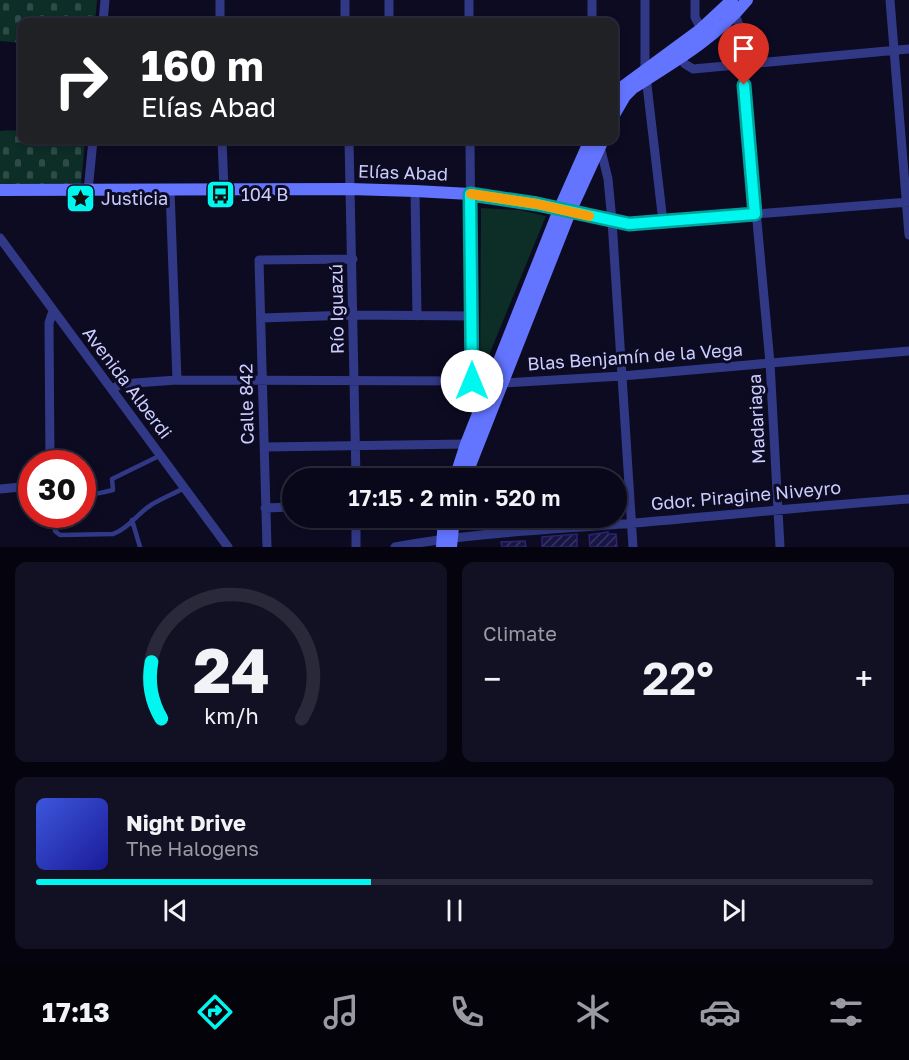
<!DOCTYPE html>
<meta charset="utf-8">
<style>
:root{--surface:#09081a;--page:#121123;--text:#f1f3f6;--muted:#999aa2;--line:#292939;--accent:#00f7ef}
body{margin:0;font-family:"Golos Text",sans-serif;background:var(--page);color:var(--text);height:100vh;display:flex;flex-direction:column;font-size:22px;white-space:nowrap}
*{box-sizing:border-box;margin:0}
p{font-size:20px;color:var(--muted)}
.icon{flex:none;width:33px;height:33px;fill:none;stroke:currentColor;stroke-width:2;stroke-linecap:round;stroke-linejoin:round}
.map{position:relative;height:547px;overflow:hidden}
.details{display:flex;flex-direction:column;gap:15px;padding:15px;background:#05040e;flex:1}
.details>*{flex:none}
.hud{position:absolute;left:18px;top:18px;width:600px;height:126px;border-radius:12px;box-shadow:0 3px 9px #0003,0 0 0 2px var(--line);background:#202124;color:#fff;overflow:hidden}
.speed{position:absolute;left:18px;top:450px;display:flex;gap:12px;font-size:30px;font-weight:700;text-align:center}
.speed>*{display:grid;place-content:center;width:78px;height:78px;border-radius:50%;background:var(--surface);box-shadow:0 3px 9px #0003,0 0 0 2px var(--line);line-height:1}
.speed .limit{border:9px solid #d22;background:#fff;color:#111}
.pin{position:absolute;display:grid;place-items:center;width:51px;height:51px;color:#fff;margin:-62px -26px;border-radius:50% 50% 50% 0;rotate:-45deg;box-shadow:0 0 6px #0007}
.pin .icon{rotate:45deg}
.me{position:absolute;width:66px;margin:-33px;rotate:0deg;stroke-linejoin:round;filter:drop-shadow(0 0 4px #0008)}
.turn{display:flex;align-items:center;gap:21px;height:126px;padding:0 24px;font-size:27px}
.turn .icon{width:78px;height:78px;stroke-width:2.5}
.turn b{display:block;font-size:42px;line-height:51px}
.big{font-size:45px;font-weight:600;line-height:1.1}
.details .tile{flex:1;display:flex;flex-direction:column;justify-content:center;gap:9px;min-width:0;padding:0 21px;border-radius:12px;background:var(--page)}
.details .dial{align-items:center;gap:0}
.dial svg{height:156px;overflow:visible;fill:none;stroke:var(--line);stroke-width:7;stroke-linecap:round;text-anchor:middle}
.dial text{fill:var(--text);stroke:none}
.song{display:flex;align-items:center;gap:18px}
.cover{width:72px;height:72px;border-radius:9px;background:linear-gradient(135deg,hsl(230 70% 55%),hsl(240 70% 35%))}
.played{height:6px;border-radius:3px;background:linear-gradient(90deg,var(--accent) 40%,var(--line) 40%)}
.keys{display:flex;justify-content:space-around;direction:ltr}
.heat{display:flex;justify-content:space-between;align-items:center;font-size:33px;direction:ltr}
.details .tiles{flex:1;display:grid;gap:15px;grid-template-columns:1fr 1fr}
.tile:last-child{grid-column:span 2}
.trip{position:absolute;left:282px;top:468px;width:345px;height:60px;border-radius:30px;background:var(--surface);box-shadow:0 3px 9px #0003,0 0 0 2px var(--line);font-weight:600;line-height:60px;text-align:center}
.tab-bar{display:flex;height:96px;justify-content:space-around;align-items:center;background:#04030a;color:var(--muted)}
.tab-bar .icon{width:42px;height:42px}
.tab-bar .selected{color:var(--accent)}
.tab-bar b{font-size:27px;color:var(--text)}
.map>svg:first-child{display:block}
.cemetery{fill:url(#cemetery-stones)}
.green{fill:#0d2d27}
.building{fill:url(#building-hatch);stroke:#2a2473;stroke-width:1.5}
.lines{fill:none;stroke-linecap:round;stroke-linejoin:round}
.lane{stroke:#313986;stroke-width:4.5}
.street{stroke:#313986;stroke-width:9}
.secondary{stroke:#6374ff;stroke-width:12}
.route-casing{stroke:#00a19b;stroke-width:15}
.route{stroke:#00f7ef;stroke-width:10}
.slow{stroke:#f59e0b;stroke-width:10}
.labels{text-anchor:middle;stroke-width:6;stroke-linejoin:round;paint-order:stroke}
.street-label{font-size:18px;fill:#cccdff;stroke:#0c0b22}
.poi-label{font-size:18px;fill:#cccdff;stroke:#0c0b22;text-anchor:start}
</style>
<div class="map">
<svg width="909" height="547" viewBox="0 0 909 547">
<defs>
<pattern id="cemetery-stones" width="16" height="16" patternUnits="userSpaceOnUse" patternTransform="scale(1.5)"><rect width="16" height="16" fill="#0d2d27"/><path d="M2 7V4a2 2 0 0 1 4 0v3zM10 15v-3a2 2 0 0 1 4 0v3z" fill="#2f4a47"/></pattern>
<pattern id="building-hatch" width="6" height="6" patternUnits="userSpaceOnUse" patternTransform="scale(1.5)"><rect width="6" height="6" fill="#181545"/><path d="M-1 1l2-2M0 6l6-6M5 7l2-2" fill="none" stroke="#383661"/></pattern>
</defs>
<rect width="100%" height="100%" fill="#0c0b22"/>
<path class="cemetery" d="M0 0H97L95 22H22V43L0 41Z
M22 130V140H85L81 185 0 187V131Z"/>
<path class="green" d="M481 208 520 210 546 216 480 377Z"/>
<path class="building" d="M608 532V534H616L617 547H590L589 535Z
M577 534V547H542V537Z
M525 541 526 547H502L501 542Z"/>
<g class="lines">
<path class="lane" d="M82 495 100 493 113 490 112 479 161 455
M55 514V531L60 535 113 534C128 529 137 514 151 505 161 499 173 494 184 488
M132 520 140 547"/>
<path class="street" d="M220 0V22
M345 0V22
M389 0V22
M469 0V22
M592 0V22
M645 0V68L663 222
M695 0V17L701 29
M890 0 909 235
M730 11 735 15 739 25 770 363 780 547
M103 22 105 0
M677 52 685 64 693 69 909 49
M222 140 224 190
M349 140 356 478
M470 140 472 381
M600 146 608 179 612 221 633 547
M170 190 177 380
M88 191 93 140
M415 191 417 316
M570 212 629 224 909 202
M0 238 228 547
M261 318 352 315 473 316
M112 389 121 384 177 380 472 381 502 383 622 376 909 351
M265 447 466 444
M50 464 49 323 53 311
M0 489 32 486
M265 508 292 507
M267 547 259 260 353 259
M356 547V518
M395 547C470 533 546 530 622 524 718 516 813 506 909 499"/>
<path class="secondary" d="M614 93 701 29 732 0
M614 115 625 96 633 88C674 62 716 38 747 0
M0 190 350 189 415 191 470 194 537 204 570 212
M455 478 466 444 559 210 590 140
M465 478 570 212 603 140
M442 547 444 518
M451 547 454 518"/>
</g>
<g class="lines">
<defs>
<path id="route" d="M472 381 470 194 537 204 629 224 755 214 744 85"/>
</defs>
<use href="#route" class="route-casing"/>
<use href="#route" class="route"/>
<path class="slow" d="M471 194 537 204 589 216"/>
</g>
<defs>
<symbol id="bus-square" viewBox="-11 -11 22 22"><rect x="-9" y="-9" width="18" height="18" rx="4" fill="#00f7ef" stroke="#0c0b22"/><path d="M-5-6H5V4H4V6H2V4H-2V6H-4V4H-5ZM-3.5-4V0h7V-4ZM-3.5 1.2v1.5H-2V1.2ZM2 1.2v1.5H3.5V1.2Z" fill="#111"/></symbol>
<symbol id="sight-square" viewBox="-11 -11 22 22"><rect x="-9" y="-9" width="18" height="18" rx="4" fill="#00f7ef" stroke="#0c0b22"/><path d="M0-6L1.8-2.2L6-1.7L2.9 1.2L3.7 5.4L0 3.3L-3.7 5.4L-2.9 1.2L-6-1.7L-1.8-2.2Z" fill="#111"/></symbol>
</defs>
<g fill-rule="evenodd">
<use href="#bus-square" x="204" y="178" width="33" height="33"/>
<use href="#sight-square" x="64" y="182" width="33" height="33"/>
</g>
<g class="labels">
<g class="street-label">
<text transform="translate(403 173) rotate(2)" y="6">Elías Abad</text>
<text transform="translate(337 309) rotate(-91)" y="6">Río Iguazú</text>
<text transform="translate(635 357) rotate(-4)" y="6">Blas Benjamín de la Vega</text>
<text transform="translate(127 383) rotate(53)" y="6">Avenida Alberdi</text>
<text transform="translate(247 404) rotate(-91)" y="6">Calle 842</text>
<text transform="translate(757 419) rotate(-93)" y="6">Madariaga</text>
<text transform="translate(746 496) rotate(-5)" y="6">Gdor. Piragine Niveyro</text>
</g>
<g class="poi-label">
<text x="241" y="201">104 B</text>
<text x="101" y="205">Justicia</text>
</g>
</g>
</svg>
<div class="speed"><div class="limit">30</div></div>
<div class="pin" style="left:744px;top:85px;background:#d93025"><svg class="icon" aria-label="arrive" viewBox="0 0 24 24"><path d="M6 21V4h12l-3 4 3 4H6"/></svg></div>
<svg class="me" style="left:472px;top:381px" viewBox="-20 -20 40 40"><circle r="19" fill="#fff"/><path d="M0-13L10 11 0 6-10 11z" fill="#00f7ef"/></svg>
<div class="trip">17:15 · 2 min · 520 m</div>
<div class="hud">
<div class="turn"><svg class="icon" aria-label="right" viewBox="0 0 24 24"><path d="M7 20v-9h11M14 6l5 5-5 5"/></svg><div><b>160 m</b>Elías Abad</div></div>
</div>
</div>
<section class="details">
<div class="tiles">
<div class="tile dial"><svg viewBox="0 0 100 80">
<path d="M14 69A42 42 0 1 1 86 69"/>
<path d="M14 69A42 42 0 0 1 9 40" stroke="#00f7ef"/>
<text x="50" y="56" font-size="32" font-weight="700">24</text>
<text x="50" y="72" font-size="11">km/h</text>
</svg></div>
<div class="tile"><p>Climate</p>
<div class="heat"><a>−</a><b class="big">22°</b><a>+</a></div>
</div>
<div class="tile">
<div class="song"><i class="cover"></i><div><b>Night Drive</b><p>The Halogens</p></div></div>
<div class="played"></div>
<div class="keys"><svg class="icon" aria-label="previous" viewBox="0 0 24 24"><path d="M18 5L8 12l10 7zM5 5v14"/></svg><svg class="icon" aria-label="pause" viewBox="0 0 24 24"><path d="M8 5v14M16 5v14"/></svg><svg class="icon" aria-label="next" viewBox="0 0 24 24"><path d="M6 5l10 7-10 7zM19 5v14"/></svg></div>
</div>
</div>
</section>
<nav class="tab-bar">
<b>17:13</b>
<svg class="icon selected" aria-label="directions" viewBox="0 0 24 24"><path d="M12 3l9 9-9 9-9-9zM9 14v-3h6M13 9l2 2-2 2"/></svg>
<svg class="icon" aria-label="music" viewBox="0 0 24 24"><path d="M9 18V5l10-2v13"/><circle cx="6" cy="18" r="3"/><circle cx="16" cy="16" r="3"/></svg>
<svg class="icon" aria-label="phone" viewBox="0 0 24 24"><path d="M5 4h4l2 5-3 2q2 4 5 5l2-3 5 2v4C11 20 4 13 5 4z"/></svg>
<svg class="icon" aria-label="climate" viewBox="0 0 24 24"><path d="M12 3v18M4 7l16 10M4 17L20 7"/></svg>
<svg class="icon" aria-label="car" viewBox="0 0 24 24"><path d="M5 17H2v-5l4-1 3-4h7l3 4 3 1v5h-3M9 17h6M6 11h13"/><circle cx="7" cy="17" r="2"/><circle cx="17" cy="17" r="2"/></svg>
<svg class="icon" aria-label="filters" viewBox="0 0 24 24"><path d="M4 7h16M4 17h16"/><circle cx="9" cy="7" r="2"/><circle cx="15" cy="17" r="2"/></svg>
</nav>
